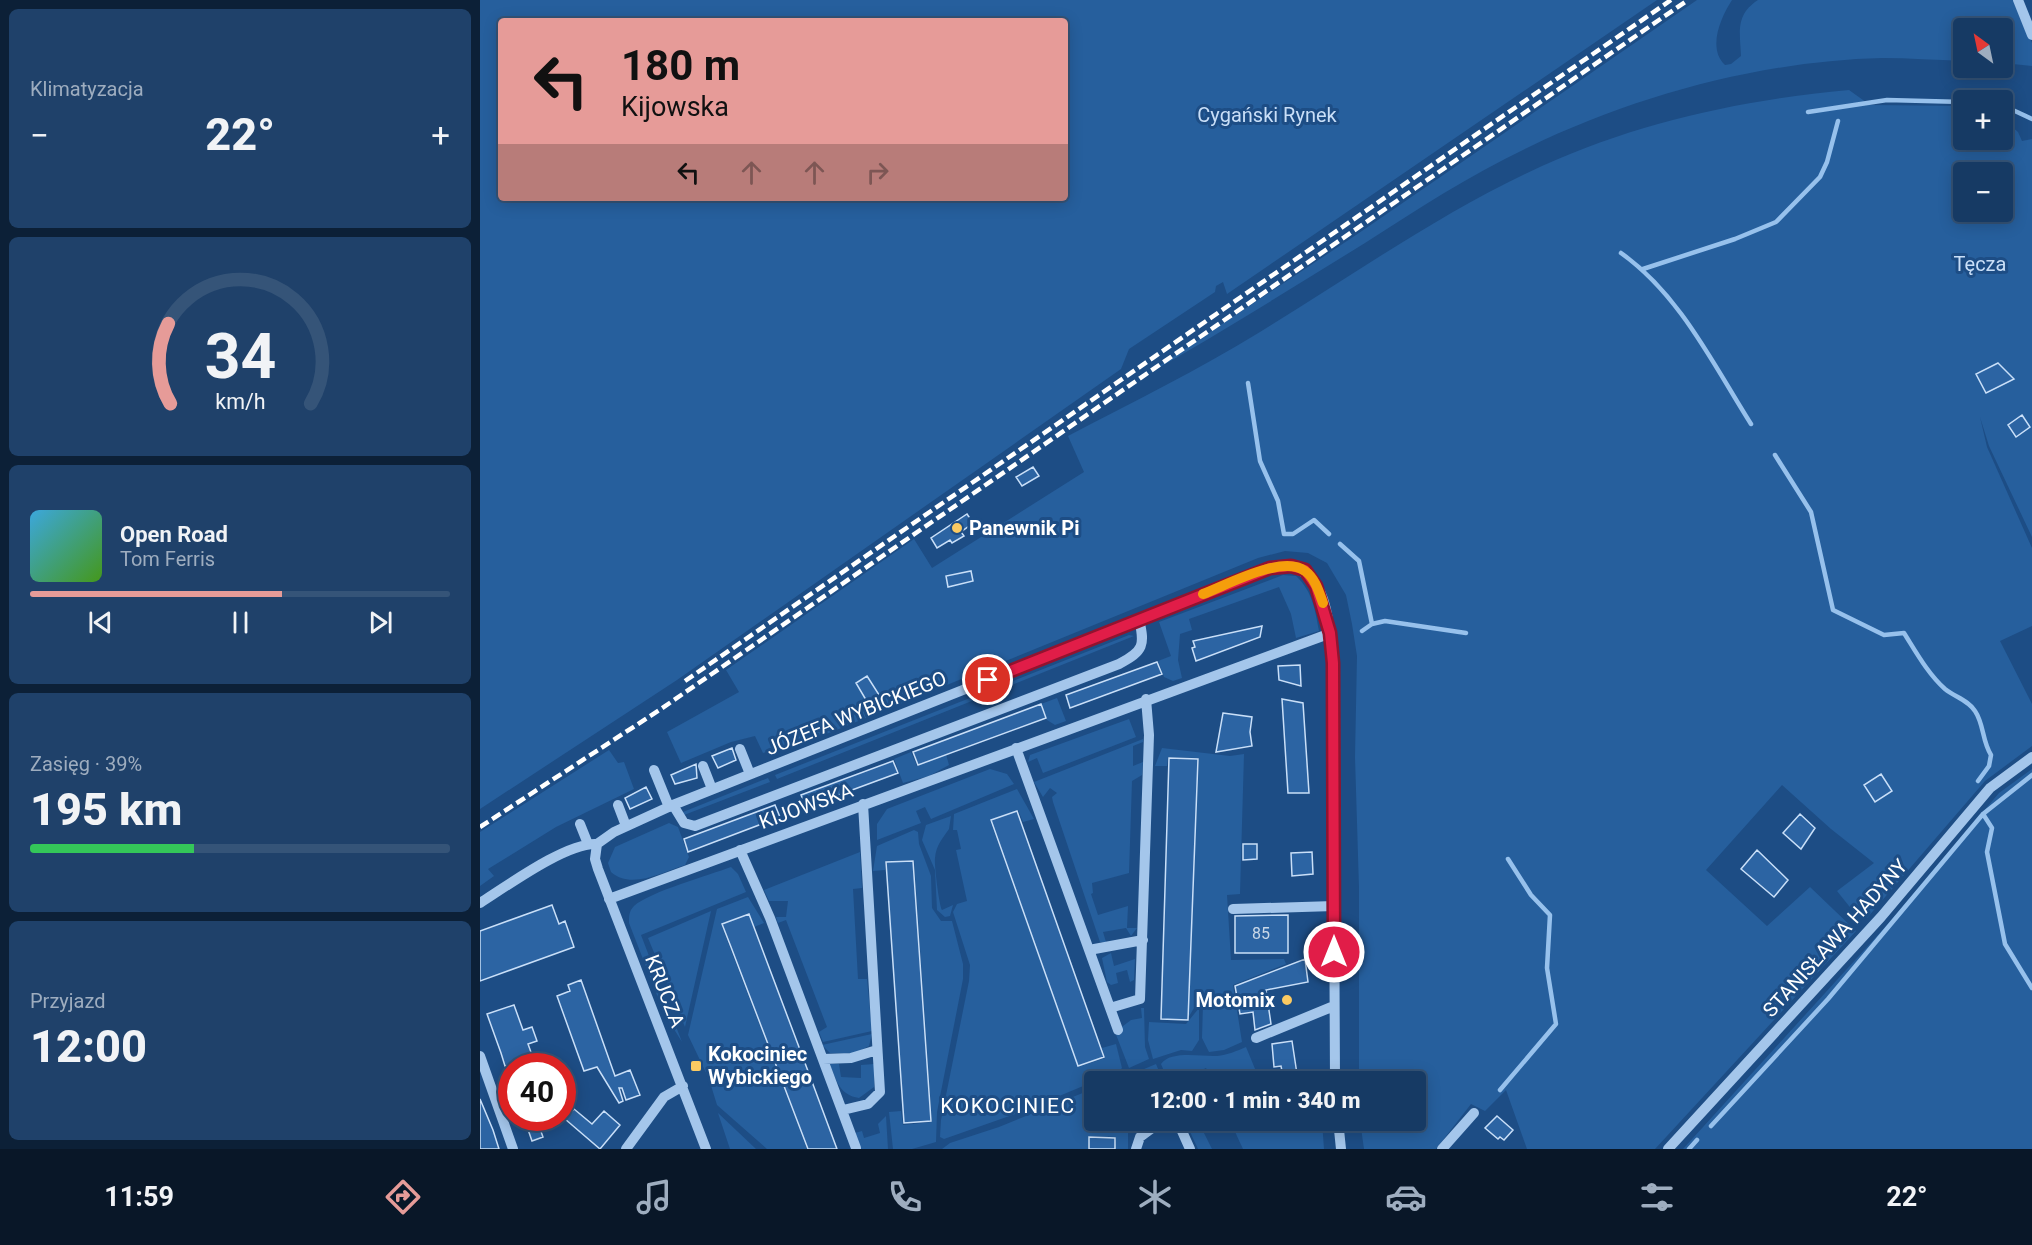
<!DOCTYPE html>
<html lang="pl">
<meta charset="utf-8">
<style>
:root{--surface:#163a64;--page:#1f416a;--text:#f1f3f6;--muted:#9eadbf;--line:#355478;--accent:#e69b98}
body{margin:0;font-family:Roboto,sans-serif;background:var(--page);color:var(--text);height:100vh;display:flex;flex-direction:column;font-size:22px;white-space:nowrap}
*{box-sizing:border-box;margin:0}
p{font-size:20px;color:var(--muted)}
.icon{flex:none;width:33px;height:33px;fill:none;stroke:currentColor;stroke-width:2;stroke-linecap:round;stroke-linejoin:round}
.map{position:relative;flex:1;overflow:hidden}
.side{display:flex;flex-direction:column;gap:9px;padding:9px;background:#0c2037;width:480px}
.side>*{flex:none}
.hud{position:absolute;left:18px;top:18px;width:570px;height:183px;border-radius:6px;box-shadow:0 3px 15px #0003,0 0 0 2px var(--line);background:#e69b98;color:#111;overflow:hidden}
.needle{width:39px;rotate:327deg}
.tools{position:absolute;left:1473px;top:18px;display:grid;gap:12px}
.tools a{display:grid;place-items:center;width:60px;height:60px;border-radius:6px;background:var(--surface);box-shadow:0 3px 15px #0003,0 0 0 2px var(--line);font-size:30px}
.speed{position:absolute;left:18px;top:1053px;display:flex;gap:12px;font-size:30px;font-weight:700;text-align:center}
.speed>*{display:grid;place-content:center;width:78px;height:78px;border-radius:50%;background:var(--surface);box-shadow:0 3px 15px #0003,0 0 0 2px var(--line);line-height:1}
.speed .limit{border:9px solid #d22;background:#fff;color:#111}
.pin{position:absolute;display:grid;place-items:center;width:51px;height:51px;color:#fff;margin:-26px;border:3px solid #fff;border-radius:50%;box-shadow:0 2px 6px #0007}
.me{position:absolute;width:66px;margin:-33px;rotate:0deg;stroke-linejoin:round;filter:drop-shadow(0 0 4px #0008)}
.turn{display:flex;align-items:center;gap:21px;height:126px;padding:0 24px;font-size:27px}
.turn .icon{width:78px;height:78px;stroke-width:2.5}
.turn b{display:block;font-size:42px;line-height:51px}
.lanes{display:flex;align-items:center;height:57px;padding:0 24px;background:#0003;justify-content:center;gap:30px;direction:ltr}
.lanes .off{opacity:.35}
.big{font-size:45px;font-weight:800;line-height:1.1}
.side .tile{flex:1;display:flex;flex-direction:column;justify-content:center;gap:9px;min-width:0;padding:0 21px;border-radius:9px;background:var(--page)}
.side .dial{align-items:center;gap:0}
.dial svg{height:156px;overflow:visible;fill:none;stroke:var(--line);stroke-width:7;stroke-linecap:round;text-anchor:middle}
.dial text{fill:var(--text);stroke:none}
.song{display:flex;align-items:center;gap:18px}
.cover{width:72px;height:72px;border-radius:9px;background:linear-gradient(135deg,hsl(200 70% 55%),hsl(100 70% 35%))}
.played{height:6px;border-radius:3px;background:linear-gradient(90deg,var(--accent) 60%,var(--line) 60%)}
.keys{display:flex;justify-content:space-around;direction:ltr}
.heat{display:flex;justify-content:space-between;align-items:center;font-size:33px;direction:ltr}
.charge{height:9px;border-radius:4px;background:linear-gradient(90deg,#34c759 39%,var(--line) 0)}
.trip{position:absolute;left:604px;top:1071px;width:342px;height:60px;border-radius:6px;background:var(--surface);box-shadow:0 3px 15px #0003,0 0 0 2px var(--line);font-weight:800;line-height:60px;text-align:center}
.tabs{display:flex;height:96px;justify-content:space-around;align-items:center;background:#091728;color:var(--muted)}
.tabs .icon{width:42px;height:42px}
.tabs .selected{color:var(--accent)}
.tabs b{font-size:27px;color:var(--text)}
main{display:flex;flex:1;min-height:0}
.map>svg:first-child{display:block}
.green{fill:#265f9d;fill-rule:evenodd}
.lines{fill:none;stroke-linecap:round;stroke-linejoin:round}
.stream{stroke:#97c1ec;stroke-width:4.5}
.building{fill:#2c64a3;stroke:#c9dff8;stroke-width:1.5}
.minor{stroke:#a4c6eb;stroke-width:10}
.rail{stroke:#fff;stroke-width:4.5;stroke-dasharray:10 4.5;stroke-linecap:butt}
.route-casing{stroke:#92132f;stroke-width:15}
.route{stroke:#e11d48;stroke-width:10}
.slow{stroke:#f59e0b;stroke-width:10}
.poi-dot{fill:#fbca62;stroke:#1d4d85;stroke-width:2}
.labels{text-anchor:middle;stroke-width:6;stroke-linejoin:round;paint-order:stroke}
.number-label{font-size:16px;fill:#cad8e8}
.park-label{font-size:20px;fill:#c9dff8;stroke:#1d4d85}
.poi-label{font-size:20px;font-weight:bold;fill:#fff;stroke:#1d4d85;text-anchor:start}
.street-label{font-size:20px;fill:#fff;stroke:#1d4d85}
.neighbourhood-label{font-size:21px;letter-spacing:1.5px;fill:#fff;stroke:#1d4d85}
</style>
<main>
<section class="side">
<div class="tile"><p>Klimatyzacja</p>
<div class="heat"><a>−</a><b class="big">22°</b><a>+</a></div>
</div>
<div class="tile dial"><svg viewBox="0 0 100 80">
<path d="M14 69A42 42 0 1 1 86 69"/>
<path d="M14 69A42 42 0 0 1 13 28" stroke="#e69b98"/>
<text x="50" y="56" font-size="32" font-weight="700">34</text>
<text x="50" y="72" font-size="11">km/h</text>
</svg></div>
<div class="tile">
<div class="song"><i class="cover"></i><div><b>Open Road</b><p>Tom Ferris</p></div></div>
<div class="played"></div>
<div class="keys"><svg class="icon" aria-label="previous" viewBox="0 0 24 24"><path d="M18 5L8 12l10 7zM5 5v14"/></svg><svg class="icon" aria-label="pause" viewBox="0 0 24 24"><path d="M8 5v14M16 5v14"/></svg><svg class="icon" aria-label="next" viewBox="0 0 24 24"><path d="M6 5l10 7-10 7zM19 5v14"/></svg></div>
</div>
<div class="tile"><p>Zasięg · 39%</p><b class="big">195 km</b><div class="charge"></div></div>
<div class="tile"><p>Przyjazd</p><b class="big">12:00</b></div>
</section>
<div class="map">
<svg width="1552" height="1149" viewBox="0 0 1552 1149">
<rect width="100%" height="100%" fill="#1d4d85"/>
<path class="green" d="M0 0H1177L747 294 743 282 736 286 735 292 649 349 641 369 197 680 0 809ZM21 21H585V198H21Z
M1217 0H1252C1241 17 1227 48 1245 65L1251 64 1261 56C1260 32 1255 15 1278 0H1533L1552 43V66L1523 63 1522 28H1484L1483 61C1456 60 1429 58 1402 58 1282 61 1157 95 1049 147 991 174 938 209 885 243 812 288 739 334 664 376L879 233Z
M1369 90 1390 105 1483 106 1484 140H1522L1523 119 1538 132 1542 141 1552 139V537L1509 446 1500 417 1507 447 1552 548V626L1520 641 1552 704V746L1505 781 1387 918 1373 911 1357 891 1394 863 1351 829 1302 785 1226 870 1287 926 1330 887 1376 931 1175 1149H1047L1026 1090 1005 1111 991 1104 956 1149H884L880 1121 936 1120V1082L879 1081V888L875 757 877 656 872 624 866 595 847 563 828 553 805 551 778 558 349 733 283 753 275 736 251 742 201 763 187 732 259 692 246 670 434 539 452 568 604 472 588 436C653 402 718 370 780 332 873 275 963 211 1062 166 1160 122 1262 100 1369 90ZM1484 172H1522V212H1484Z
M803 575 816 576C833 592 835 610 839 631L816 638 811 614 799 587 709 619 712 630 700 634 698 660 702 678 693 681 684 677 678 661 691 656 679 622Z
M649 635 654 636 297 779 295 775Z
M577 698 586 721 575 725 567 720 561 704Z
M649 719 656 737 563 773 557 758 548 762 550 755Z
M663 739V742L653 746V766L663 762 662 775 652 781 649 873 612 883 613 893 611 894 618 915 648 906 647 928H657L651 936 646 928 623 932 626 942H620L573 802 572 797 577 793 570 788 563 797 554 782Z
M462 740 469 765 449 776 423 783 414 759 431 752 437 766 457 758 452 744Z
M682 748 750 756 764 754 760 894 747 895 751 960 804 959 806 964 753 985 762 1042 744 1050 729 1052 722 1038 723 1004 717 1003 708 1018 719 758 688 757 687 766H675Z
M129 750 138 763 144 762 154 789 76 827 8 869 14 876 0 886V832Z
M510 769 527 774 534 784 451 819 445 807 436 811 441 823 397 840V824L407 809Z
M1552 769V1149H1203L1407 925 1519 793Z
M288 778 290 782 204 815 203 812Z
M537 789 554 819 543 822 538 810 510 820 598 1067 625 1058 622 1048 636 1044 642 1068 639 1071 541 1112 464 1139 460 1137 461 1120 489 981 490 965 473 912 477 904 487 901 476 850 481 849 477 830H473L474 814Z
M471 816 469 829C463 838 456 845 455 858 454 863 459 905 462 910L473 905 470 916 465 917 457 910 455 870 442 840 446 825Z
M189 823 198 827 209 857 205 865C183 872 151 890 131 872L128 863 135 847Z
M434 830 438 832 439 844 451 876 452 908 461 921H472L483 964V979L457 1112 456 1142 432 1149H413L409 1112 421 1111 423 1125 452 1122 434 860 405 861V870L393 871 397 846Z
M380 852 382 888 373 889 378 979H387L392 1031 343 1042 339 1032 347 1027 306 920 298 923 296 917H306L308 901H289L284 890Z
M251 867 258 874 266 892 161 935 202 1042 184 1013 149 923C149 916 149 911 154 906 169 892 230 875 251 867Z
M268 897 284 923 274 927 269 913 241 924 327 1149H287L237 1105 229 1079 208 1035 237 909Z
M231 911 205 1027 168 938Z
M631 953 634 966 655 959 654 980 650 982 647 970 636 973 638 983 631 985 627 982 622 958Z
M661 1008H664L665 1047 669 1059 649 1068 635 1032 651 1020 662 1018Z
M719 1008V1040L712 1051 701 1050 673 1059 668 1040 669 1022 706 1024Z
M392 1034 389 1046 375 1053H350L342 1045Z
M766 1047 780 1081H733L726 1068 702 1079V1081H688L681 1064C691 1050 722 1057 737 1056 747 1055 757 1051 766 1047Z
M350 1064H359L361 1077 381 1078V1065L394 1064V1087L379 1098C360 1095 356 1081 350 1064Z
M676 1064 683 1081H650V1075Z
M615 1088V1120L648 1121V1149H635L636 1137 609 1136 608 1149H462L470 1143 519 1127Z
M238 1113 276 1149H250Z
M406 1116 408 1149H380L375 1133 382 1131 384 1138 400 1133 398 1124Z
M705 1121H718L732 1149H718Z
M750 1121H842L844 1149H763Z"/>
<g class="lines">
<path class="stream" d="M1522 105 1552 119
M1328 112 1407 100 1484 102
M1141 253C1200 295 1233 364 1271 424
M1163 269 1255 239 1296 222 1340 177 1347 162 1358 121
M768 383 780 461 798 501 804 534H813L834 520 849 534
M1295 455 1331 512 1353 610 1404 635 1424 633C1436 652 1448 674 1465 689 1475 697 1488 700 1495 711 1504 724 1502 741 1511 755L1509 766 1498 781
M860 544 879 561 892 624 882 631
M892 624 905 621 986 633
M1503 814 1512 828 1507 852 1525 944 1552 988
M1020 1090 1076 1024 1067 968 1070 915 1051 895 1028 859
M1231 1126 1348 999 1503 814 1552 775
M1209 1149 1217 1140"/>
</g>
<path class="building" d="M1518 363 1534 379 1506 393 1496 374Z
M1542 415 1550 427 1536 437 1528 425Z
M553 467 559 476 542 486 536 477Z
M487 514 493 523 481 532 484 536 472 543 470 540 457 548 451 538Z
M491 571 493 581 468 587 466 576Z
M782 626 780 637 716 661 712 648 715 647 713 641Z
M677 662 682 674 590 708 586 695Z
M820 665 821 686 799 680 798 666Z
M387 676 403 701 389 705 376 683Z
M802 699 823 703 829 793H808Z
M561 704 566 718 438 765 433 752Z
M743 713 772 717 770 732 772 746 736 752Z
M252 748 256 760 238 768 232 756Z
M689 758 718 759 708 1020 681 1019Z
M413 761 418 773 326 807 321 795Z
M216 764 217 778 195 784 191 775Z
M1401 774 1412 791 1395 802 1384 785Z
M166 787 172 799 150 809 145 798Z
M295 805 300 817 208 852 204 839Z
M537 811 624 1057 598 1066 511 820Z
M1320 814 1335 828 1321 849 1303 833Z
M763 844H777V859L763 860Z
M1277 850 1308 880 1294 897 1261 869Z
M832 852 833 874 812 876 811 853Z
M433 861 451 1121 424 1123 406 862Z
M72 905 79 924 85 921 94 947 0 981V931Z
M269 914 331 1079 357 1149H328L251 947 242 924Z
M808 915V953H755V916Z
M825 959 828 982 786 990 791 1024 775 1030 773 1012 760 1014 755 986Z
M101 980 135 1076 150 1070 160 1095 146 1100 142 1088H139L143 1101 139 1103 117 1067 104 1071 77 996 90 991 88 985Z
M34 1005 43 1030 52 1027 57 1041 48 1044 56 1066H25L21 1053 7 1014Z
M812 1041 817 1074 803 1076 801 1066 794 1067 792 1044Z
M0 1099 13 1130 19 1149H0Z
M94 1109 112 1124 124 1111 140 1125 120 1149 85 1119Z
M1017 1116 1033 1130 1024 1140 1020 1137 1018 1139 1005 1128Z
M44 1118H56L63 1137 52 1141Z
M609 1137 635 1138V1149H609Z"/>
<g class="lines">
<path class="minor" d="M1538 0 1552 35
M536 748 638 1030
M260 749 270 774
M223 766 232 789
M174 770 189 807
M138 805 146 826
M193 805 204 823 215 826 639 664C664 651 665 645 659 619
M100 824 108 844
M117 844 115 859 118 869 226 1149
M260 850 290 918 376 1148
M129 899 851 633
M0 903C27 886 87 842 117 844L134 832 193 805 775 574C846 547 848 611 853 663L855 1082
M753 909 854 906
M609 950 663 940
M630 1008 660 999 669 735 666 699
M776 1038 854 1006
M0 1056 33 1149
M343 1059 371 1058 397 1050
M363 1110 388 1104 400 1092 383 804
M697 1120 710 1149
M858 1120 861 1149
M146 1149 184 1097 203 1086
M656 1149 660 1137 683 1120
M962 1149 994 1113
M1188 1149 1401 917 1510 788 1552 757"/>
<path class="rail" d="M205 681 1191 0
M0 827 181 709 1208 0"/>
</g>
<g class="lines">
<defs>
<path id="route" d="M508 680 790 568 811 566 825 570 836 586 850 633 853 663 854 952"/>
</defs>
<use href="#route" class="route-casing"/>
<use href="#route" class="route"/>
<path class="slow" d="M723 594C747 585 803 554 825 571 835 578 839 592 843 603"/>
</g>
<g class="poi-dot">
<circle cx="477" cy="528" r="6"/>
<circle cx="807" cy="1000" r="6"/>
<rect x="210" y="1060" width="12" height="12" rx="3"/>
</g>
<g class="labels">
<g class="number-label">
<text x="781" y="939">85</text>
</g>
<g class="park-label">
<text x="787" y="122">Cygański Rynek</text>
<text x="1500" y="271">Tęcza</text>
</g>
<g class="poi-label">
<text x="489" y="535">Panewnik Pi</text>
<text x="795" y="1007" text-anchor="end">Motomix</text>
<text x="228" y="1061">Kokociniec<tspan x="228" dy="23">Wybickiego</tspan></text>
</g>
<g class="street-label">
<text transform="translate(376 713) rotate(-22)" y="7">JÓZEFA WYBICKIEGO</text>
<text transform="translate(326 806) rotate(-20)" y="7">KIJOWSKA</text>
<text transform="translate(1355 938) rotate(-48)" y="7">STANISŁAWA HADYNY</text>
<text transform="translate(185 991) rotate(69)" y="7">KRUCZA</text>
</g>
<g class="neighbourhood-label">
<text x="528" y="1113">KOKOCINIEC</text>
</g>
</g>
</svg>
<div class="tools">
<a><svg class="needle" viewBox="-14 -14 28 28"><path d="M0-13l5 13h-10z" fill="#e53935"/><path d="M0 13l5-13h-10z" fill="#9eadbf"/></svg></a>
<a>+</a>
<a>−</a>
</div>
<div class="speed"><div class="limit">40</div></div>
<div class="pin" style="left:508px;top:680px;background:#d93025"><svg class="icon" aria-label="arrive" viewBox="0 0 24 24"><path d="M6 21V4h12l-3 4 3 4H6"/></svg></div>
<svg class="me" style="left:854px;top:952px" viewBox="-20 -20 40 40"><circle r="17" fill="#e11d48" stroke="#fff" stroke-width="3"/><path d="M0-11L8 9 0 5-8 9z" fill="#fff"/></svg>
<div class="trip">12:00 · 1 min · 340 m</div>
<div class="hud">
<div class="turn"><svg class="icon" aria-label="left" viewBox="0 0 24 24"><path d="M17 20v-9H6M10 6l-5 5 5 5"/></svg><div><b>180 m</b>Kijowska</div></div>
<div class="lanes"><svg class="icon" aria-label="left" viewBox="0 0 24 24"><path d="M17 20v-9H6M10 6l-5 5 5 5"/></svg><svg class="icon off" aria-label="ahead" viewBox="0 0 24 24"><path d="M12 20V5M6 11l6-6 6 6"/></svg><svg class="icon off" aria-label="ahead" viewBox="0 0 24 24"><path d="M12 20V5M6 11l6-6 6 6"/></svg><svg class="icon off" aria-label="right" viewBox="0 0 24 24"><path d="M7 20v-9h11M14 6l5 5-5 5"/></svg></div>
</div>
</div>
</main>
<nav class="tabs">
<b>11:59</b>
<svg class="icon selected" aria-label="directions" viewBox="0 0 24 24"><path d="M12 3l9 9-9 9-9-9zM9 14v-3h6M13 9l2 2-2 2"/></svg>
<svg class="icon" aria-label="music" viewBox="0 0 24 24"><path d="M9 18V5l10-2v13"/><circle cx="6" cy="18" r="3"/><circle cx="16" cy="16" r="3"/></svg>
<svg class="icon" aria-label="phone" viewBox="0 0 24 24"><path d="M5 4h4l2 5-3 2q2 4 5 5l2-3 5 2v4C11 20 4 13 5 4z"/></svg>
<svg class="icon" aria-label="climate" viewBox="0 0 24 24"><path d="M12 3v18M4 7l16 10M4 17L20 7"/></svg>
<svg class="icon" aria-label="car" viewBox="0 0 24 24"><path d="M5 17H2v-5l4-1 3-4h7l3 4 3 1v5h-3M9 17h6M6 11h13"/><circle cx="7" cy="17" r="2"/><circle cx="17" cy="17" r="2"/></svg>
<svg class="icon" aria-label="filters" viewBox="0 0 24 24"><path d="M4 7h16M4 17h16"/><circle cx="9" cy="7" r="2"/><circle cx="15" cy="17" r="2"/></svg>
<b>22°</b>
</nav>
